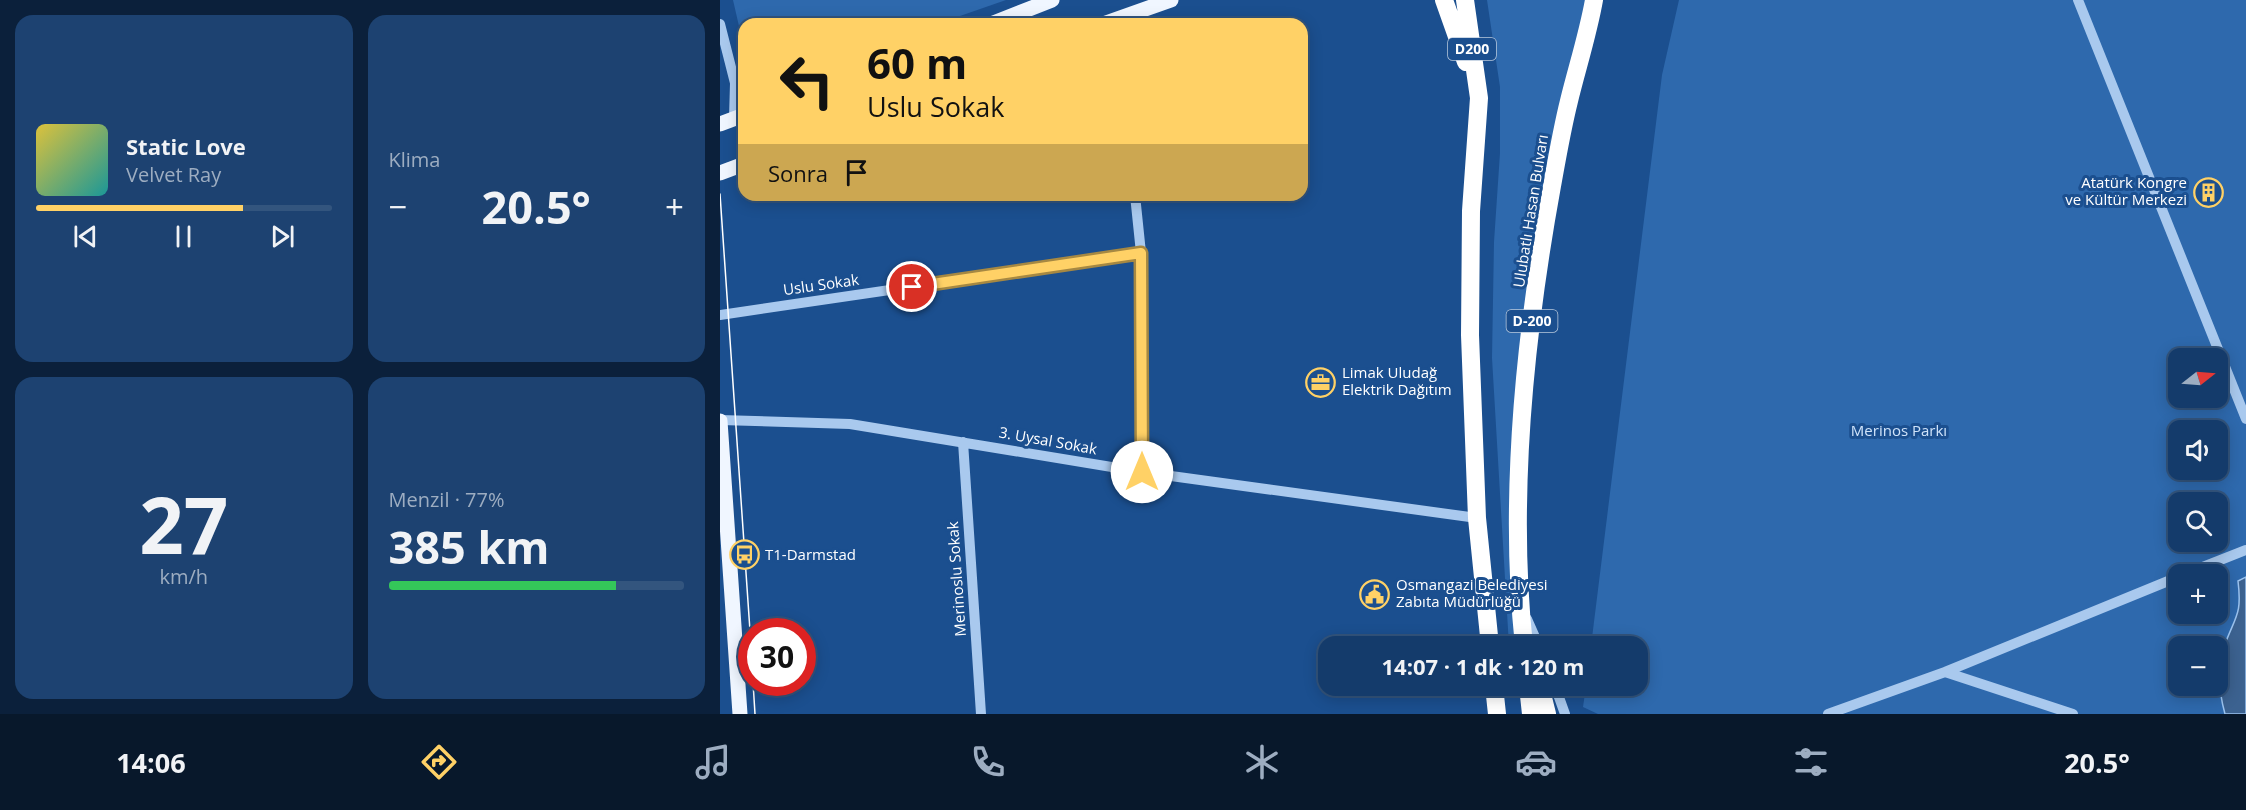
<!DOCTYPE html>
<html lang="tr">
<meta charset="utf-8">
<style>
:root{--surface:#143b6b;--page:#1d4271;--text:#f1f3f6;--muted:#9dadc1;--line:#33557e;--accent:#ffd166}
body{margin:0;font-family:"Open Sans",sans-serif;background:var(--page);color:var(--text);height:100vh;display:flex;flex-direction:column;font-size:22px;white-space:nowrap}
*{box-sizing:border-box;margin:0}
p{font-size:20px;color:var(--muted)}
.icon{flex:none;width:33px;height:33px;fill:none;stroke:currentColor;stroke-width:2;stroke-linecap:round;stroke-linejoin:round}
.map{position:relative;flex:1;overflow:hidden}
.panel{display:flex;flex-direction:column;gap:15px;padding:15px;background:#0b203b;width:720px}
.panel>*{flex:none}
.hud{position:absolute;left:18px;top:18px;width:570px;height:183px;border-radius:18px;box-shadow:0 3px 15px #0003,0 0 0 2px var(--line);background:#ffd166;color:#111;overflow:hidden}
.needle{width:39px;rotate:73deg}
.tools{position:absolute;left:1448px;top:348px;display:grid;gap:12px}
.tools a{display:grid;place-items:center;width:60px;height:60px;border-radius:12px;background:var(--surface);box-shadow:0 3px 15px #0003,0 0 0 2px var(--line);font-size:30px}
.speed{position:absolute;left:18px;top:618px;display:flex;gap:12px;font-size:30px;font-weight:700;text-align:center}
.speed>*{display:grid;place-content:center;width:78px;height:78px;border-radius:50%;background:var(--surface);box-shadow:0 3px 15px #0003,0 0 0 2px var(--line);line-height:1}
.speed .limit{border:9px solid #d22;background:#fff;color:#111}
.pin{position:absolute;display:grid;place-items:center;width:51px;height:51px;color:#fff;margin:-26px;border:3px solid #fff;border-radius:50%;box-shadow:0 2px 6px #0007}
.me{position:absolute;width:66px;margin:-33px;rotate:0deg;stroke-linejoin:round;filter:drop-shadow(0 0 4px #0008)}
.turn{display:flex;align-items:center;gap:21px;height:126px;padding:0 30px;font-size:27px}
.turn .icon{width:78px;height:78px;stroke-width:2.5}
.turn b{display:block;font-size:42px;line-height:51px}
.then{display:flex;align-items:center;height:57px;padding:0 30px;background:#0003;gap:12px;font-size:22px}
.big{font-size:45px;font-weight:700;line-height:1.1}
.panel .widget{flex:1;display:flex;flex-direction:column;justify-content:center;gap:9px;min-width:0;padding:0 21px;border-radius:18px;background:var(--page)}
.panel .dial{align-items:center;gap:0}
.dial b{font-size:78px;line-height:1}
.song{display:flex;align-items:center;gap:18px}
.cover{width:72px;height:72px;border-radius:9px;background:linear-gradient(135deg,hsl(50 70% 55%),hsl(180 70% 35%))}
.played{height:6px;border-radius:3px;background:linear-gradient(90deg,var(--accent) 70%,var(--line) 70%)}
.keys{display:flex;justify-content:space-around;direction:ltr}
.heat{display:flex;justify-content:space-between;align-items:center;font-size:33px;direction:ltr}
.charge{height:9px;border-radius:4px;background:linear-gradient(90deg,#34c759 77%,var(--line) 0)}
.panel .tiles{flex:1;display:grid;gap:15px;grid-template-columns:repeat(2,1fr)}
.trip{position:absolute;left:598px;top:636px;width:330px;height:60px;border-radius:18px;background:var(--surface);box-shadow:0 3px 15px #0003,0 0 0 2px var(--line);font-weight:700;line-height:60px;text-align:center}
.tab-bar{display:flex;height:96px;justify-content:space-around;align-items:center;background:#08182b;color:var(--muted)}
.tab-bar .icon{width:42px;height:42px}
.tab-bar .selected{color:var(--accent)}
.tab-bar b{font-size:27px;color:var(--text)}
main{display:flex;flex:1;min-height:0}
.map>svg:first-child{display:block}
.green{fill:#2e69ad;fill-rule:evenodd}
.water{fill:#3c6290;stroke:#9cc4f0;stroke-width:1.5}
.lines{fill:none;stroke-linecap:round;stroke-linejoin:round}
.minor{stroke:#a9c9ee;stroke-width:10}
.major{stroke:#f0f6ff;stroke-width:15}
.highway{stroke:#fff;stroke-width:18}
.tram{stroke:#fff;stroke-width:1.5}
.route-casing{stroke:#a68842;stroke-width:15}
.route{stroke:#ffd166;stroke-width:10}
.labels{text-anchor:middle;stroke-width:6;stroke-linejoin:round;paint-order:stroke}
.shield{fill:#1b4f8f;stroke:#bbcadd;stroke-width:1.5}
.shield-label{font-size:14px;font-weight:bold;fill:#fff}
.poi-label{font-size:15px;fill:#fff;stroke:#1b4f8f;text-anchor:start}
.street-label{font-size:15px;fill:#fff;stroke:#1b4f8f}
.park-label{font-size:15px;fill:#cfe3fa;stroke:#1b4f8f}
</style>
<main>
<section class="panel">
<div class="tiles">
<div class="widget">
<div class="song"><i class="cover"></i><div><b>Static Love</b><p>Velvet Ray</p></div></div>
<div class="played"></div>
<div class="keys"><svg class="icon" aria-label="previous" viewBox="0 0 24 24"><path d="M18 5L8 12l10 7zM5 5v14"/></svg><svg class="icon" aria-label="pause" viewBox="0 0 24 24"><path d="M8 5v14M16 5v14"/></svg><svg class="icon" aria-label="next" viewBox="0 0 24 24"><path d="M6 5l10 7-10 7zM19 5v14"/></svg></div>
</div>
<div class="widget"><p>Klima</p>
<div class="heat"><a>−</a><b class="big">20.5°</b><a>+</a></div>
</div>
<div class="widget dial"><b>27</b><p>km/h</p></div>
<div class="widget"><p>Menzil · 77%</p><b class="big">385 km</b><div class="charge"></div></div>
</div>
</section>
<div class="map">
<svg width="1526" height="714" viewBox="0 0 1526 714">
<rect width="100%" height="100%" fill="#1b4f8f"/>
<path class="green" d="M13 0H286L217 24H24V48Z
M767 0H870L810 289 798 646H789L772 358 774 242 780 153V87Z
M959 0H1526V714H878L863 707 866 686H918V646H871L942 75ZM1458 358H1497V398H1458ZM1458 430H1497V470H1458ZM1458 502H1497V542H1458ZM1458 574H1497V614H1458ZM1458 646H1497V686H1458Z"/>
<path class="water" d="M1526 577V714H1505C1499 692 1496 666 1505 644 1516 615 1522 614 1518 581Z"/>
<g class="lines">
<path class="minor" d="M1358 0 1526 419
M0 24 15 83 14 118
M415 195 421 253 422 472
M0 315 421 253
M0 420 130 424 422 472 757 518
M243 442 261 714
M1465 574 1526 550
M807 619 819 646
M1225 672 1353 714
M835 686 845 714
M1108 714 1225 672 1458 577"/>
<path class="major" d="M271 24 332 0
M383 24 451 0
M0 124 24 115
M0 173 24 164
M0 421 20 714"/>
<path class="highway" d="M724 0 746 62
M745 0 759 98 751 211 750 335 757 518 770 646
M804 646C788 496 805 334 832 186 837 158 842 129 849 101 857 68 868 34 874 0
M774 686 777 714
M808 686 811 714
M820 686 827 714"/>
<path class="tram" d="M0 194 32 660
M33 682 35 714"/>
</g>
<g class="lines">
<defs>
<path id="route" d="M192 287 421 253 422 472"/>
</defs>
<use href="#route" class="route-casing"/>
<use href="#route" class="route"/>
</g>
<defs>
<symbol id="building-ring" viewBox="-11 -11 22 22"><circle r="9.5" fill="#1b4f8f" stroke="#ffd166" stroke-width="1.5"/><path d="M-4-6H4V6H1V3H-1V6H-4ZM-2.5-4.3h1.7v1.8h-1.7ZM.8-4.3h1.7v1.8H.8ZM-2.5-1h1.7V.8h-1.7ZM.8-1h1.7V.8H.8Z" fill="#ffd166"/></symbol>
<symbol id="office-ring" viewBox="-11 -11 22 22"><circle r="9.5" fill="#1b4f8f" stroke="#ffd166" stroke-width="1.5"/><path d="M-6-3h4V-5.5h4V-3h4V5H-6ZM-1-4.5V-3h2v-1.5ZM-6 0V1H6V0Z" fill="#ffd166"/></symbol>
<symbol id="bus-ring" viewBox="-11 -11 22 22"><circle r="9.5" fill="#1b4f8f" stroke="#ffd166" stroke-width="1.5"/><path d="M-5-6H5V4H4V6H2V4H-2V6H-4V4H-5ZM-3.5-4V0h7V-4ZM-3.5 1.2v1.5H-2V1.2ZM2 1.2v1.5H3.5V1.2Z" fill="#ffd166"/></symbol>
<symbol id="civic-ring" viewBox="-11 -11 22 22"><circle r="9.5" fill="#1b4f8f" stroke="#ffd166" stroke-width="1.5"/><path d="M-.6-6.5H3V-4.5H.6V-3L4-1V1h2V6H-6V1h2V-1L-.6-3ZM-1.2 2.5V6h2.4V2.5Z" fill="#ffd166"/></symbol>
</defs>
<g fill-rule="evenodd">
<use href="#building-ring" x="1472" y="176" width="33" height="33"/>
<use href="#office-ring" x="584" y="366" width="33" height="33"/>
<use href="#bus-ring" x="8" y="538" width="33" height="33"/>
<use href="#civic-ring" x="638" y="578" width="33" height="33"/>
</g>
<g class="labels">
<g class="shield">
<rect x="728" y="38" width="48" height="22" rx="4.5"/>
<rect x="786.5" y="310" width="51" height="22" rx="4.5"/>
</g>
<g class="shield-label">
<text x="752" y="54">D200</text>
<text x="812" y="326">D-200</text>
</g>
<g class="poi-label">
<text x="1467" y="188" text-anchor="end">Atatürk Kongre<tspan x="1467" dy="17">ve Kültür Merkezi</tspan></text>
<text x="622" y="378">Limak Uludağ<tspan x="622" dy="17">Elektrik Dağıtım</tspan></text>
<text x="45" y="560">T1-Darmstad</text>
<text x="676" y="590">Osmangazi Belediyesi<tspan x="676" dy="17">Zabıta Müdürlüğü</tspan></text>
</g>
<g class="street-label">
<text transform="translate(811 211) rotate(-81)" y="5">Ulubatlı Hasan Bulvarı</text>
<text transform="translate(101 285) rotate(-8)" y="5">Uslu Sokak</text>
<text transform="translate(328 441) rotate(10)" y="5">3. Uysal Sokak</text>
<text transform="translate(237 579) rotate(-94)" y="5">Merinoslu Sokak</text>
</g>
<g class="park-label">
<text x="1179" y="436">Merinos Parkı</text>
</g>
</g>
</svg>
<div class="tools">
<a><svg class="needle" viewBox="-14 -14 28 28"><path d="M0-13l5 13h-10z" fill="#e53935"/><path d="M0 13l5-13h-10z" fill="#9dadc1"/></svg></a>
<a><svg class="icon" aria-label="sound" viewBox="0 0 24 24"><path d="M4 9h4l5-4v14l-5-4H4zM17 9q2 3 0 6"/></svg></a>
<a><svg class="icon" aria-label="search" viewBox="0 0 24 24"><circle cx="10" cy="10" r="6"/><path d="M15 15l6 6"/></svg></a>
<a>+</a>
<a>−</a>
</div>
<div class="speed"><div class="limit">30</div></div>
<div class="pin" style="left:192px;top:287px;background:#d93025"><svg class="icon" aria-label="arrive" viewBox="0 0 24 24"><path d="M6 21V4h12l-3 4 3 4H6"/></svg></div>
<svg class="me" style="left:422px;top:472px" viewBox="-20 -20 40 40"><circle r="19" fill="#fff"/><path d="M0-13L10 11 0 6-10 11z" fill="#ffd166"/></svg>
<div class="trip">14:07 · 1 dk · 120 m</div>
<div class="hud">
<div class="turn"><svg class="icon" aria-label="left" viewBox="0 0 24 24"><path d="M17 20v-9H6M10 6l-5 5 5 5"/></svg><div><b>60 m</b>Uslu Sokak</div></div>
<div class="then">Sonra<svg class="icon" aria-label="arrive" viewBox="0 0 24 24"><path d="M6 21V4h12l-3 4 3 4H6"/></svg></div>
</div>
</div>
</main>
<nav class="tab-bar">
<b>14:06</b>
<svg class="icon selected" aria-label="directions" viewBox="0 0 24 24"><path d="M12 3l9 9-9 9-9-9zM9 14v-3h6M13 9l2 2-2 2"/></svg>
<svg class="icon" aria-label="music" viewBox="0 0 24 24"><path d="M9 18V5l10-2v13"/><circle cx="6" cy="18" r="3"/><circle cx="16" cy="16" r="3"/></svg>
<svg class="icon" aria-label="phone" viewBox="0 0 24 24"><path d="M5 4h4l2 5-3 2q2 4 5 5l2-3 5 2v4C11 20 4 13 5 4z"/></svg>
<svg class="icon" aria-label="climate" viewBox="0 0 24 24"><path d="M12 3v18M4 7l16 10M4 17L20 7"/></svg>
<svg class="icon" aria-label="car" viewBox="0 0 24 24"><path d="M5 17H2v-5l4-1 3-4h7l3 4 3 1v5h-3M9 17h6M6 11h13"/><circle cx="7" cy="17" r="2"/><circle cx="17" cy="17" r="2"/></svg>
<svg class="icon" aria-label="filters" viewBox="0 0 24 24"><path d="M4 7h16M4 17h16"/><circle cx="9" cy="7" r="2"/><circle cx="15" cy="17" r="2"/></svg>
<b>20.5°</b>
</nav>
